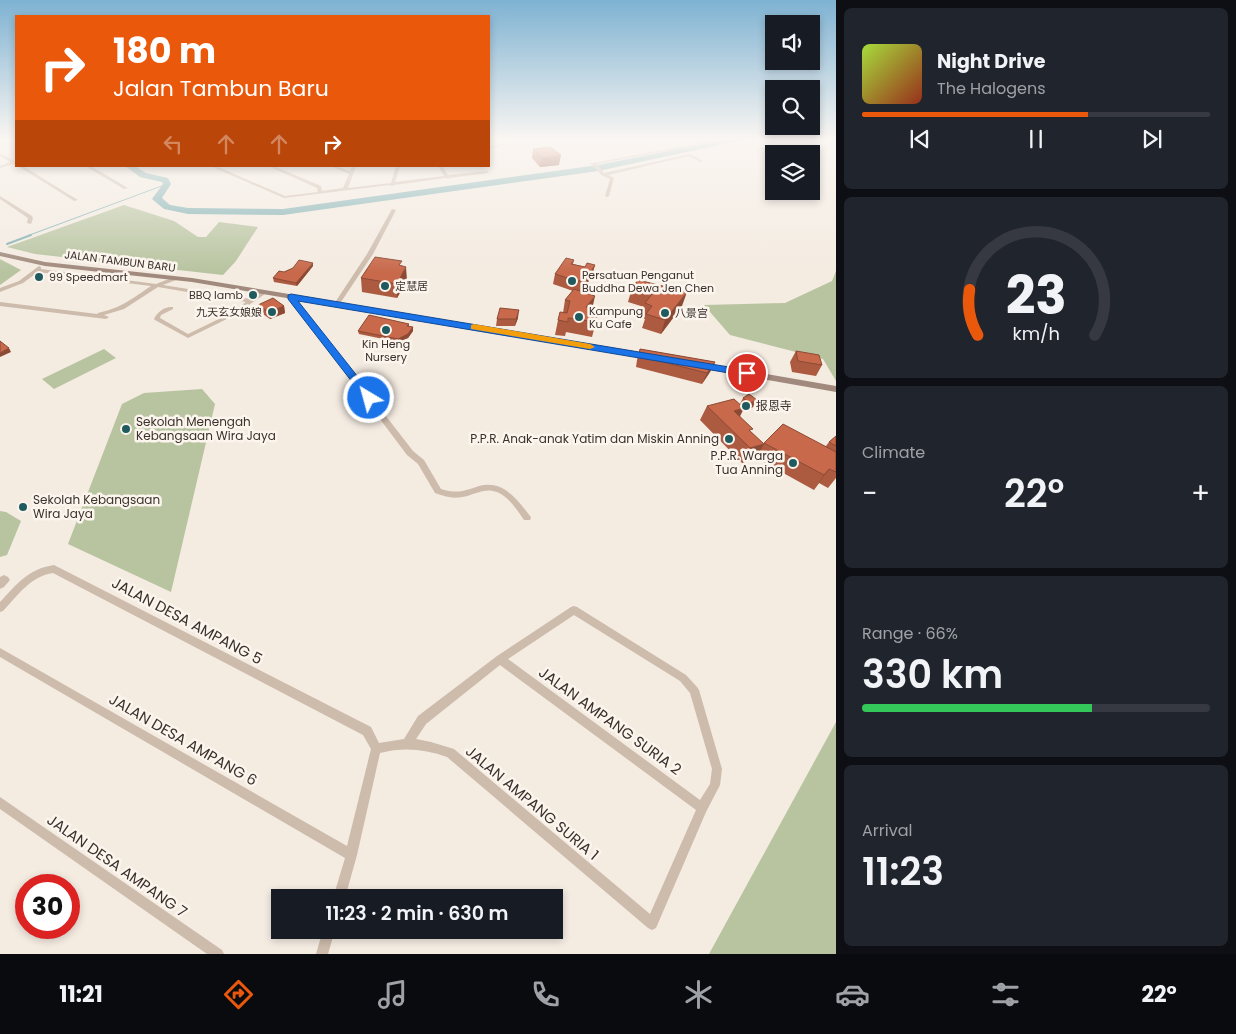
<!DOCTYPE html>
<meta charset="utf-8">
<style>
:root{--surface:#171b24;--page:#20242c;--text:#f1f3f6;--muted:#9ea1a6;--line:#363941;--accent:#ea580c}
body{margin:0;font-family:Poppins,"Noto Sans SC",sans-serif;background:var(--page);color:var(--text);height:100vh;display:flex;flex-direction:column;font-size:19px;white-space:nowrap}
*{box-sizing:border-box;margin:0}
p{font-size:16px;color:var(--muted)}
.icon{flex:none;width:28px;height:28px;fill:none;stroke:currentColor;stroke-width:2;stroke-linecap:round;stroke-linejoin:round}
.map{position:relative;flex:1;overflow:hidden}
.panel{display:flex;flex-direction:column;gap:8px;padding:8px;background:#0d0f14;width:400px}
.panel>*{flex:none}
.top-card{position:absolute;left:15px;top:15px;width:475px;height:152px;border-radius:0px;box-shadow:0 2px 8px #0003;background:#ea580c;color:#fff;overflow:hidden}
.controls{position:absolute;left:765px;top:15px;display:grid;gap:10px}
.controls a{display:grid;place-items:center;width:55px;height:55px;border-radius:0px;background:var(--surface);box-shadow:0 2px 8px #0003;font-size:25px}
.speed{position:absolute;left:15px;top:874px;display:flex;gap:10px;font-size:25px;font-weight:700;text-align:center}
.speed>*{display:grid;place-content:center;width:65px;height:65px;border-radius:50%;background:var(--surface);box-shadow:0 2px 8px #0003;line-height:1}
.speed .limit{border:8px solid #d22;background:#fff;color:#111}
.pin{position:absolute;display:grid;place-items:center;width:42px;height:42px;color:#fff;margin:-21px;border:2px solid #fff;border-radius:50%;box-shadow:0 1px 5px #0007}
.me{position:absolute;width:55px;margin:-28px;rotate:323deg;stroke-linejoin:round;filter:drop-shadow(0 0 4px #0008)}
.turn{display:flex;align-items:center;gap:18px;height:105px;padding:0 15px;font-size:22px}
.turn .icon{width:65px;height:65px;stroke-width:2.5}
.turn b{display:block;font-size:35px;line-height:42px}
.lanes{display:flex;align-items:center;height:48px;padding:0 15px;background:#0003;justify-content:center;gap:25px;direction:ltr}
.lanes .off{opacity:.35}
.big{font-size:38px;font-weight:600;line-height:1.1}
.panel .tile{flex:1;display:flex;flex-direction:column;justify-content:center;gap:8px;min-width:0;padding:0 18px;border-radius:8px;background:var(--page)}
.panel .dial{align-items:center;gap:0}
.dial svg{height:130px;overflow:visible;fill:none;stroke:var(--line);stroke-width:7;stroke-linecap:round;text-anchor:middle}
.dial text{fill:var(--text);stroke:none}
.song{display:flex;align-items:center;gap:15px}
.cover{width:60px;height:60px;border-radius:8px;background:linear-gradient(135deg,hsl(80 70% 55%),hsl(10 70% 35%))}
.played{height:5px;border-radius:2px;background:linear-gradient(90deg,var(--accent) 65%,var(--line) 65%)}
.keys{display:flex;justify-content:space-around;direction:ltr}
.heat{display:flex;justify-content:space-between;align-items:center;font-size:28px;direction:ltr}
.charge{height:8px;border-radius:4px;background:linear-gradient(90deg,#34c759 66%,var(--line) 0)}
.trip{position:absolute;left:271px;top:889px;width:292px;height:50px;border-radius:0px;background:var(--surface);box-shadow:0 2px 8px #0003;font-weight:600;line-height:50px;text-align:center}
.tabs{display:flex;height:80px;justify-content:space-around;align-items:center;background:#090b0e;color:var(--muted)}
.tabs .icon{width:35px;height:35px}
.tabs .selected{color:var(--accent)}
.tabs b{font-size:22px;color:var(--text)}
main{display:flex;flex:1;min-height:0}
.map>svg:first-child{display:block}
.green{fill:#b8c4a0}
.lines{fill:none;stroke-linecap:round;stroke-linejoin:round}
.stream-far1{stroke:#7fb0b2;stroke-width:1}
.stream{stroke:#7fb0b2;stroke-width:2}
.river{fill:#7fb0b2;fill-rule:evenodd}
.minor{fill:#cdbbac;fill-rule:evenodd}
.tertiary{fill:#cdbbac;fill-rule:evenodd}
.secondary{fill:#a18a7d;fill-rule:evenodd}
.wall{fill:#ac5a40}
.shaded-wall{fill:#8c4a34}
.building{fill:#c8694b;stroke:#8c4a34}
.route{fill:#1a73e8;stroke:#114b97}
.slow{fill:#f59e0b}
.poi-dot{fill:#1f5a5e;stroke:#fbf5ee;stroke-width:2}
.labels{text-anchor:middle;stroke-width:5;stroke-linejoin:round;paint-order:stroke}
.far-street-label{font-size:11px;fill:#3b302b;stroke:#fbf5ee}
.far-poi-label{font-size:11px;fill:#3b302b;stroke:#fbf5ee;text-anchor:start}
.poi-label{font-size:12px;fill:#3b302b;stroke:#fbf5ee;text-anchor:start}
.near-street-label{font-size:15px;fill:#3b302b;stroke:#fbf5ee}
</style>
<main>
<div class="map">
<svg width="836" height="954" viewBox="0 0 836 954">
<rect width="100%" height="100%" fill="#f4ebe1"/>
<path class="green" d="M124 205 174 221 198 237H206L219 222 258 227 236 261 223 275 35 254 7 247Z
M0 259 21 270 0 285Z
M836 271V381L823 359 730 335 704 305 785 303 832 281Z
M104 349 116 358 54 389 42 379Z
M202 389 215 404 171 592 68 544 122 404 144 393Z
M0 511 6 512 21 521 7 555 0 557Z
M836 722V954H709Z"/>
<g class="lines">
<path class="stream-far1" d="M27 236 167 184"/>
<path class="stream" d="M7 244 31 235"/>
<path class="river" d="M734 138H752L598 171 283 215 188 214 164 209 152 199 163 184 162 182 140 177 125 166H135L146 173 168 178 171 184 162 198 170 205 188 208 283 209 598 165Z"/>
<path class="minor" d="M725 138H735L597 164 604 173 690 154 703 161 700 162 689 156 608 175 614 178 609 196 607 197 605 196 610 179 601 175 593 165 589 164Z
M505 143 507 144 506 145 489 149V147Z
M0 153 14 161H16V165L13 164 0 168V166L10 162 0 156Z
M18 166H23L78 200 74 201Z
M85 166H91L128 188 124 189Z
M210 166H216L285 196 318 192 317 188 268 166H274L321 186 322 191 343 188 349 174 330 166H336L350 171 352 166H356L348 188 391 183 396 166H400L395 182 444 176 438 166H442L448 175 487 171 489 172 487 173 450 178 448 179 446 178 394 185 392 186 390 185 284 198Z
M0 196 32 216 33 218 31 224 27 223 28 218 0 199Z
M392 209 396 210 373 254 339 305H335L334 304 367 254Z
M39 266 41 267V269L156 284 174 277 177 279 176 280 163 285 250 299 263 291 265 290 268 292 231 317 188 338 155 320 154 319C157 312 165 306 173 307V309L161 315 160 318 188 334 227 315 246 302 158 287 124 309 104 315 109 317 106 319 0 306V302L97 314 98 313C123 307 130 300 151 286L38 272 23 283 0 292V288L19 281Z
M291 295 293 296 413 451 424 460 441 489C457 494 464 491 479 486 503 480 517 499 530 516L531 518 530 520H524C517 510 509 497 497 492 485 487 474 495 462 497 452 499 444 496 435 493L418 464 407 455 289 298V296Z
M54 565 371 727 379 743 404 739 418 716 497 656 571 607 574 606 577 607 686 675 697 687 699 690 722 769 720 785 706 812 656 928 652 930 648 928 447 757C425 749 403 747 380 753L357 855 345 898H333L345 858 0 657V648L347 846 371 749 363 735 53 573C31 576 18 595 3 611L0 612V602C17 584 28 569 54 565ZM574 615 680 681 690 693 712 769 710 784 700 800 508 659ZM500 665 696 810 650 914 454 749 431 742 416 739 426 724Z
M0 797 222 950 224 954H207L0 809Z
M323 930H335L328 954H316Z"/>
<path class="tertiary" d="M4 575 8 577 10 580 4 587 0 589V577Z"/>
<path class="secondary" d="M0 252 45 262 192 278 652 354 657 357 652 360 192 282 45 266 0 256Z
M697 362 836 386V392L694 367 692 365Z"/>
</g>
<path class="wall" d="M533 149 559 165 540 167 532 158Z
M574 260 573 264 585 267 595 265 592 275 583 291H581L592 308 596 322 592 337 566 332 565 336 555 335 558 320 563 313 565 300 573 291 553 284 555 274Z
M313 266 297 286 274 282 273 278 284 272Z
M402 266 407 280 397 298 362 292 361 278Z
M638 280 682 306 661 334 642 328 645 319 641 317 644 307 628 302 632 288Z
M258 305 284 306 285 313 270 319 260 312Z
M518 318 515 326H496L497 319Z
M409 324V327H413V331L408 338 398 342 359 334 358 331Z
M640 349 715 362 710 372 702 384 636 367 637 360Z
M796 351 822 365 816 376 792 372 790 362Z
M743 398 757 400 753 407 747 410 744 408 740 416 751 432 763 444 764 443 826 446 829 442 836 436V478L828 488 819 483 814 490 756 458V459L742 463 700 420 707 406 740 404Z"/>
<path class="shaded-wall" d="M561 155 559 165 540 167 542 158Z
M313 263V266L297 286 296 283Z
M595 265 592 275 583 291 585 281Z
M406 267 407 280 397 298V284Z
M687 292 682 306 661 334 665 320Z
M595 296 592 310 586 307Z
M284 306 285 313 270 319 269 312Z
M519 310 518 318 515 326 516 319Z
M413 327V331L408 338 398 342V339Z
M9 348 11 352 0 357V353Z
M715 362 710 372 702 384 707 373Z
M757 400 753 407 747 410 750 403Z
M744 408 737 422 734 411Z
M764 444 756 459 742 463 750 448Z
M829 469 814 490 824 475Z"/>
<path class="building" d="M550 147 561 155 542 158 533 149Z
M375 257 402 261 399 265 406 267 397 284 361 278Z
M566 258 574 260 571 264 585 267 587 263 595 265 585 281H577L555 274Z
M299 260 313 263 296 283 273 278 279 271 284 272 293 268Z
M638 280 687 292 665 320 646 314 652 306 645 303 652 294 632 288Z
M574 289 595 296 586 307 598 308 596 322 568 318V322L558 320 560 312 567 313 570 301 565 300Z
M273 298 284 306 269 312 258 305Z
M500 308 519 310 516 319H497Z
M369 315 409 324 407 326 413 327 408 334 398 339 358 331Z
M0 341 9 348 0 353Z
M640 349 715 362 707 373 639 356Z
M796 351 819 355 822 365 798 361Z
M749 394 757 400 750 403 743 398Z
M734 399 744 408 734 411 753 429 749 430 764 444 750 448 707 406Z
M783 424 836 452V472L829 469 824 475 764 443Z
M836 436V446L829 442Z"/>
<linearGradient id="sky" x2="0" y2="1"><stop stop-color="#7eb2d2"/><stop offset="0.51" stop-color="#faf6f2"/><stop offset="1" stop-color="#faf6f2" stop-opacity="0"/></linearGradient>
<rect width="836" height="272" fill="url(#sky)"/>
<path class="route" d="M291 294 747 370 752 373 747 376 298 301 373 396 374 398 369 401 366 400 288 299V295Z"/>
<path class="slow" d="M474 324 590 344 595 347 590 349 471 329V325Z"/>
<g class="poi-dot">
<circle cx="39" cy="277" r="5"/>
<circle cx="572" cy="281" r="5"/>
<circle cx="385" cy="286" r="5"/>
<circle cx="253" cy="295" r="5"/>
<circle cx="272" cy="312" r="5"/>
<circle cx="665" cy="313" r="5"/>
<circle cx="579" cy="317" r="5"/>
<circle cx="386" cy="330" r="5"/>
<circle cx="746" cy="406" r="5"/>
<circle cx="126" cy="429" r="5"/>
<circle cx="729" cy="439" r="5"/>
<circle cx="793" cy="463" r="5"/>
<circle cx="23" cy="507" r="5"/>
</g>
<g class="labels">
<g class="far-street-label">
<text transform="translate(120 261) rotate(7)" y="4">JALAN TAMBUN BARU</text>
</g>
<g class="far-poi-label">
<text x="582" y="279">Persatuan Penganut<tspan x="582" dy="13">Buddha Dewa Jen Chen</tspan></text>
<text x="49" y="281">99 Speedmart</text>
<text x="395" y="290">定慧居</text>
<text x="243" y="299" text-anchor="end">BBQ lamb</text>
<text x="589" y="315">Kampung<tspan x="589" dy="13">Ku Cafe</tspan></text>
<text x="262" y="316" text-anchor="end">九天玄女娘娘</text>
<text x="675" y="317">八景宫</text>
<text x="386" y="348" text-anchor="middle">Kin Heng<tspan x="386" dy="13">Nursery</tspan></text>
</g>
<g class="poi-label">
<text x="756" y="410">报恩寺</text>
<text x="136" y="426">Sekolah Menengah<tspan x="136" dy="14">Kebangsaan Wira Jaya</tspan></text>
<text x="719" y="443" text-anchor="end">P.P.R. Anak-anak Yatim dan Miskin Anning</text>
<text x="783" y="460" text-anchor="end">P.P.R. Warga<tspan x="783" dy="14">Tua Anning</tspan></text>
<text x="33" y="504">Sekolah Kebangsaan<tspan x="33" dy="14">Wira Jaya</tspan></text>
</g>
<g class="near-street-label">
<text transform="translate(187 621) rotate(28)" y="5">JALAN DESA AMPANG 5</text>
<text transform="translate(610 721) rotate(36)" y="5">JALAN AMPANG SURIA 2</text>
<text transform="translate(183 740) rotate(30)" y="5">JALAN DESA AMPANG 6</text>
<text transform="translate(532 803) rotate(40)" y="5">JALAN AMPANG SURIA 1</text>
<text transform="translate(117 866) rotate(35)" y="5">JALAN DESA AMPANG 7</text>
</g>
</g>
</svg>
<div class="controls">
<a><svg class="icon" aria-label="sound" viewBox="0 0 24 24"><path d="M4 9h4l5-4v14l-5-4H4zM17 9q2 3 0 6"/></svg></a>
<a><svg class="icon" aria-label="search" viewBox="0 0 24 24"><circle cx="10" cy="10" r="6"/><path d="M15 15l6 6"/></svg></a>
<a><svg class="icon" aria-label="layers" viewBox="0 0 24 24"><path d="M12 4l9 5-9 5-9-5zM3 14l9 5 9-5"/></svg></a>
</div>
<div class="speed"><div class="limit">30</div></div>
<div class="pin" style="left:747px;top:373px;background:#d93025"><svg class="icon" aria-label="arrive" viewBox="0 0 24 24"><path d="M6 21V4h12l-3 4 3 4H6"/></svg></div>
<svg class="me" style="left:369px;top:398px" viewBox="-20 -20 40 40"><circle r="17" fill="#1a73e8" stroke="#fff" stroke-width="3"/><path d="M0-11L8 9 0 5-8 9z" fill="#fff"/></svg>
<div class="trip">11:23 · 2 min · 630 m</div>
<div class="top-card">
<div class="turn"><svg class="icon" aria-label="right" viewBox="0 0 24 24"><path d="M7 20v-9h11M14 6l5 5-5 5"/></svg><div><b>180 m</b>Jalan Tambun Baru</div></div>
<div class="lanes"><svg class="icon off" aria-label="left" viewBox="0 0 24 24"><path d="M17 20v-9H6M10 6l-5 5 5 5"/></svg><svg class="icon off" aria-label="ahead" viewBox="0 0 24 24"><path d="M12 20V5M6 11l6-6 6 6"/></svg><svg class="icon off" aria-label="ahead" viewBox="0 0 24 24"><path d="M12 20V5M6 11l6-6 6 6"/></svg><svg class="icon" aria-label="right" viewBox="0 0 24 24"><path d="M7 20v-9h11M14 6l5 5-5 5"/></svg></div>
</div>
</div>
<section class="panel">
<div class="tile">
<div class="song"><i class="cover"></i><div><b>Night Drive</b><p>The Halogens</p></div></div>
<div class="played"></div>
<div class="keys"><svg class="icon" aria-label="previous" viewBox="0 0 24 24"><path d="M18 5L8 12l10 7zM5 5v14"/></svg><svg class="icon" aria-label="pause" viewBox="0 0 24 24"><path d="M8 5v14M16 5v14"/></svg><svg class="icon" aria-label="next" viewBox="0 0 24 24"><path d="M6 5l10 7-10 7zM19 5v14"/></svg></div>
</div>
<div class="tile dial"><svg viewBox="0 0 100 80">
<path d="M14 69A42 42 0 1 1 86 69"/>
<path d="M14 69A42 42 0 0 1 9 41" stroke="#ea580c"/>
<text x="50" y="56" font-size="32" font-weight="700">23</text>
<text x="50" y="72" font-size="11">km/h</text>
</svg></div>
<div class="tile"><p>Climate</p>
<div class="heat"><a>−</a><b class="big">22°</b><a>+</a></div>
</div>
<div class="tile"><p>Range · 66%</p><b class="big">330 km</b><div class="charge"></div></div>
<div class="tile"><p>Arrival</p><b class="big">11:23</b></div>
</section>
</main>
<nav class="tabs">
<b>11:21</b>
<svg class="icon selected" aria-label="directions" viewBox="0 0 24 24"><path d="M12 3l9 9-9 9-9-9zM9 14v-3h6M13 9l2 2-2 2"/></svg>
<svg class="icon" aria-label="music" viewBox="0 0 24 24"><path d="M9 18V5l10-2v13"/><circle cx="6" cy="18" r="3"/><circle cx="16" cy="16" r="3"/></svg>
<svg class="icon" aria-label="phone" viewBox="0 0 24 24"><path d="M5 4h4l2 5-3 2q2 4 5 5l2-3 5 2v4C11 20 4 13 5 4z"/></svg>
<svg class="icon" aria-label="climate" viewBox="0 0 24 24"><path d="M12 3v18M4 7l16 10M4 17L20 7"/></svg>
<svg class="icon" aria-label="car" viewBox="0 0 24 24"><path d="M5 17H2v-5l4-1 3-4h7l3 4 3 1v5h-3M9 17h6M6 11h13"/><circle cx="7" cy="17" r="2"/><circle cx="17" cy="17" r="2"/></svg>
<svg class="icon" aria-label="filters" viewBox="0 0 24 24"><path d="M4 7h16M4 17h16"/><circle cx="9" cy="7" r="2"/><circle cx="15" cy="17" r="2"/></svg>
<b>22°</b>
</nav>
